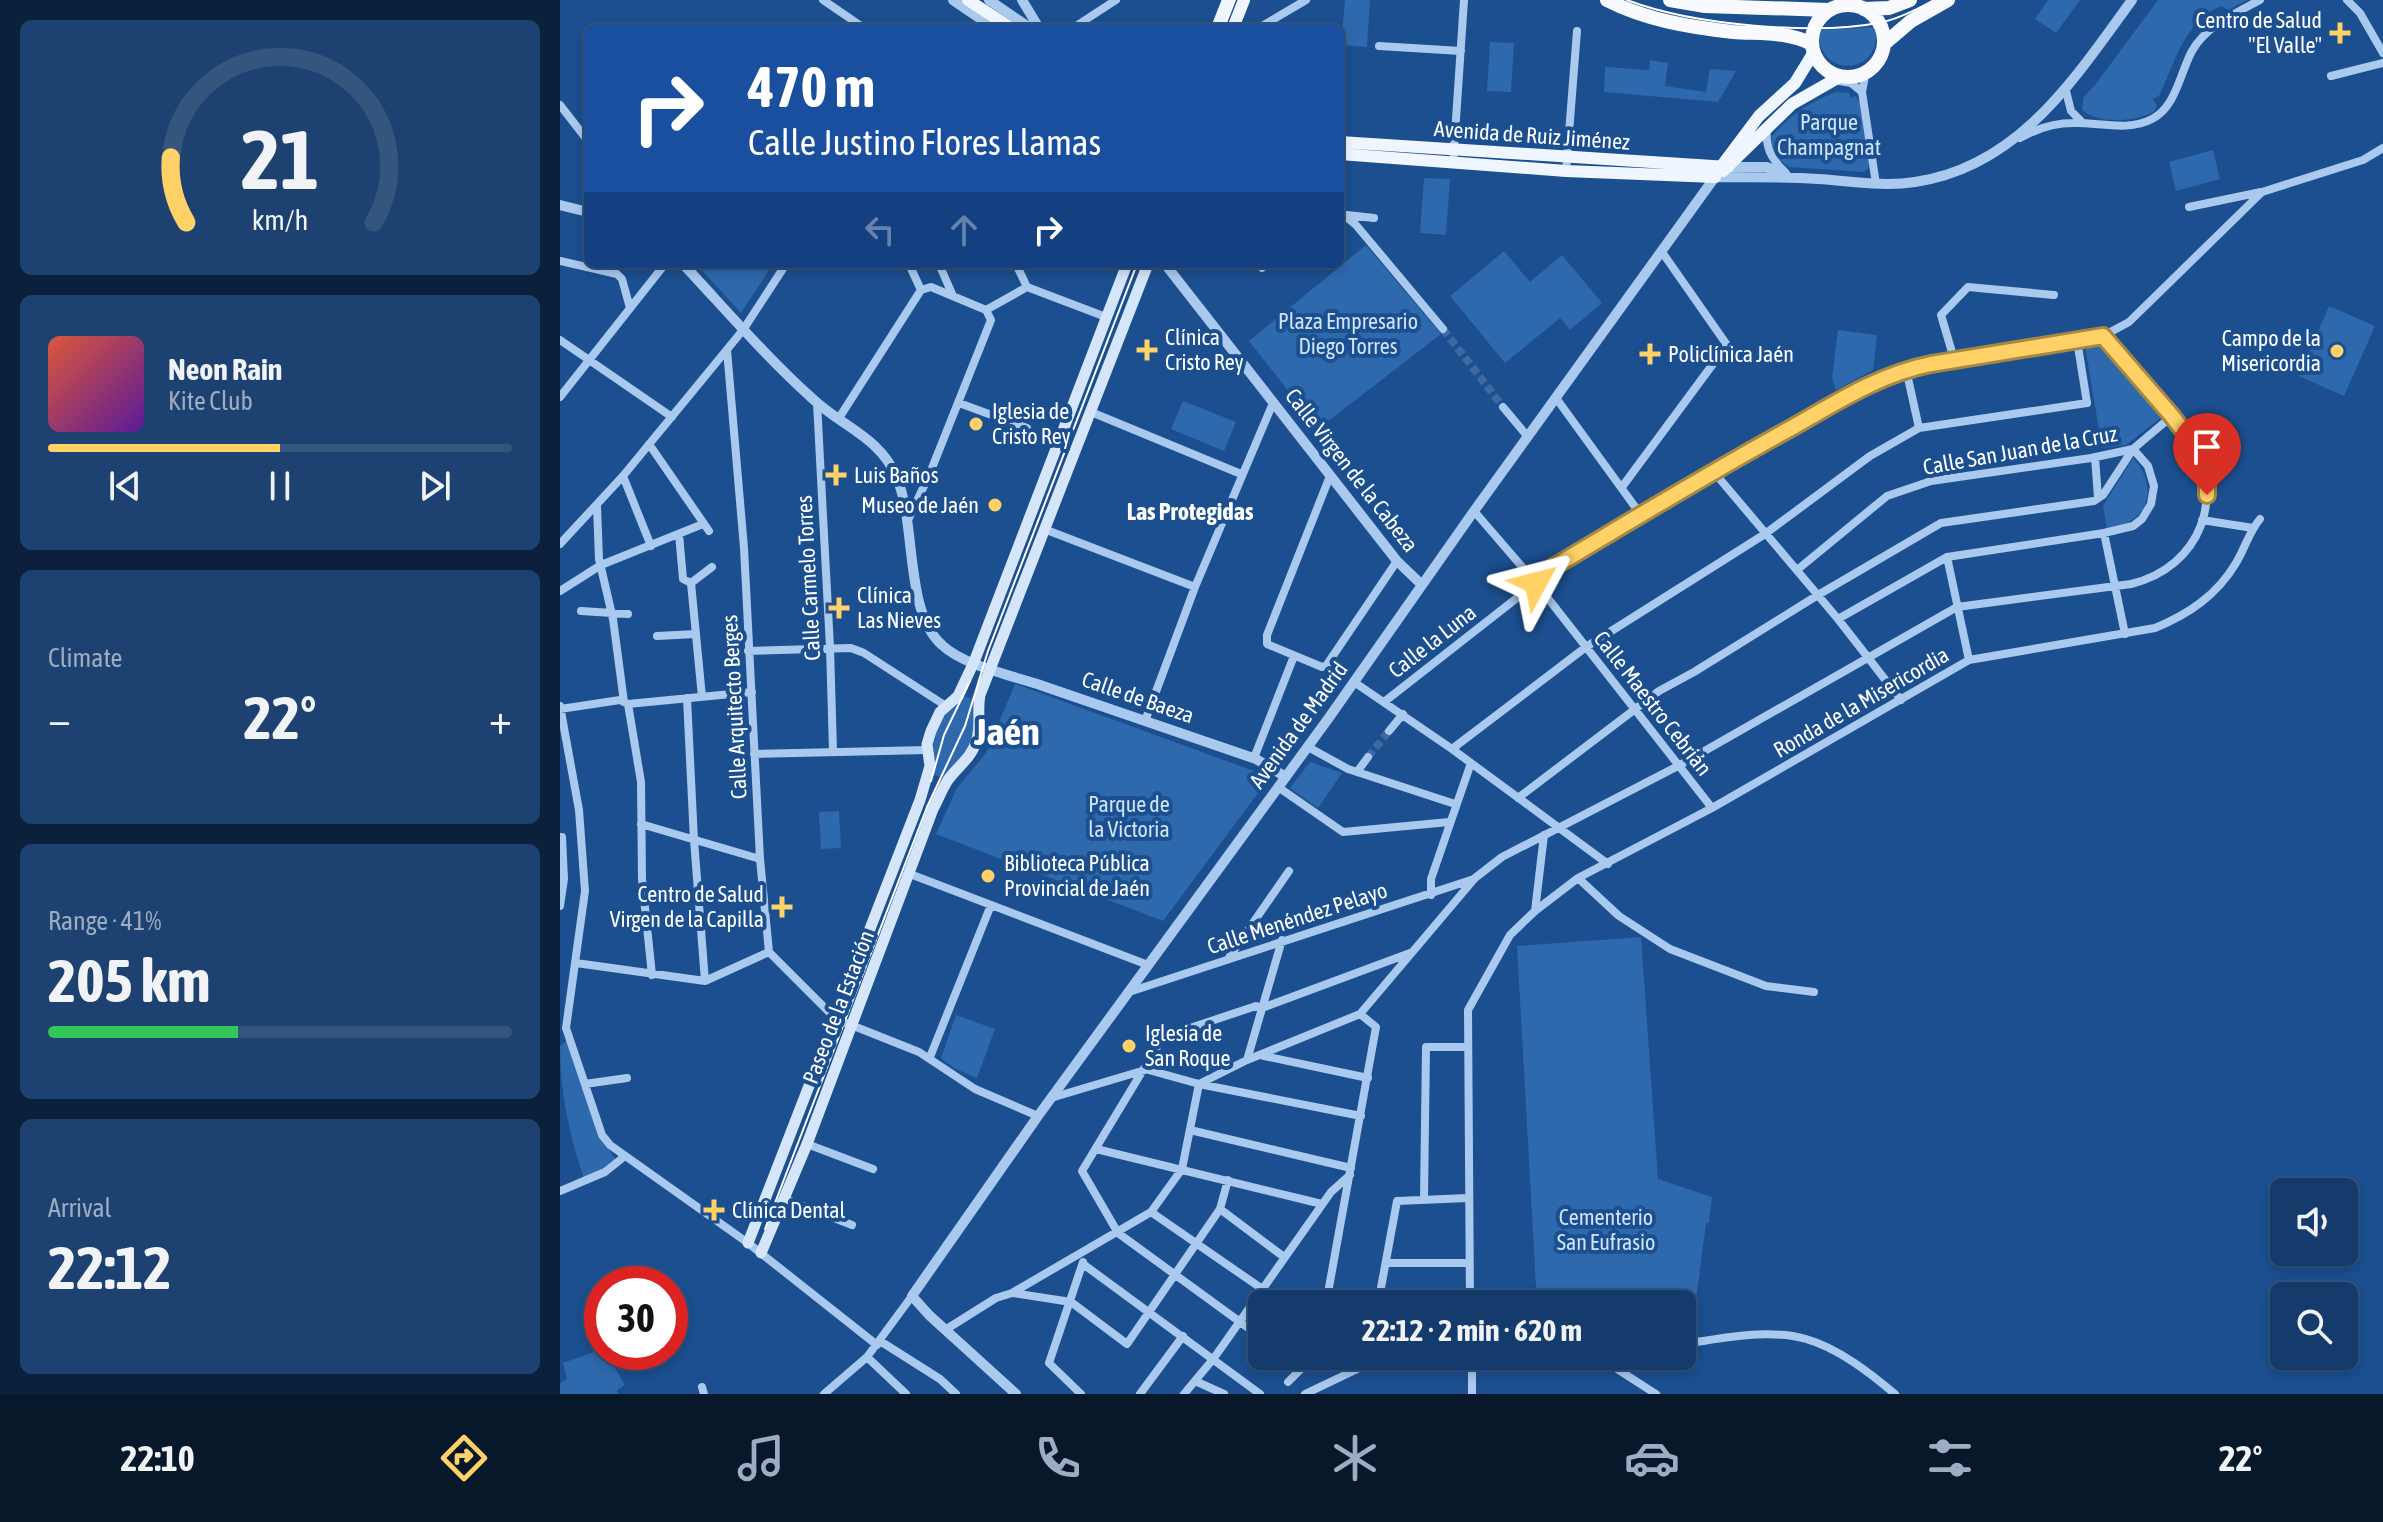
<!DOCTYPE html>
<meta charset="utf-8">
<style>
:root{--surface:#143b6b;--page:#1d4271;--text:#f1f3f6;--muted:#9dadc1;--line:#33557e;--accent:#ffd166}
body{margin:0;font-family:"Asap Condensed",sans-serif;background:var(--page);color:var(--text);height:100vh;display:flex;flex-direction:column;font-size:30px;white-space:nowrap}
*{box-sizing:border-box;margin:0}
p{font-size:26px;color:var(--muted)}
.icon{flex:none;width:44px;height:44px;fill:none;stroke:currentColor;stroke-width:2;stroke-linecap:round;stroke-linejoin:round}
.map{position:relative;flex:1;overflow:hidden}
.sheet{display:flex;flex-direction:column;gap:20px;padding:20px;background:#0b203b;width:560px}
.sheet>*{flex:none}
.banner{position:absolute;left:24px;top:24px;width:760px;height:244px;border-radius:12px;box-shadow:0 4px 12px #0003,0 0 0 2px var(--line);background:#1a4fa0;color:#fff;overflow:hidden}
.buttons{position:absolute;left:1710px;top:1178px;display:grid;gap:16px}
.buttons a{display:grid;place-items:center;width:88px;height:88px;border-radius:12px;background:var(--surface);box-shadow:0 4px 12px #0003,0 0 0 2px var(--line);font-size:40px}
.speed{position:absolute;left:24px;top:1266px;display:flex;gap:16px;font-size:40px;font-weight:700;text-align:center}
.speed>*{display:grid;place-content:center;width:104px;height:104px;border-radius:50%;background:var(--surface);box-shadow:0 4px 12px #0003,0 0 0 2px var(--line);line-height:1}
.speed .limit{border:12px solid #d22;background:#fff;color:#111}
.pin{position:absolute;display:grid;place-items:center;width:68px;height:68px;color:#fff;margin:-82px -34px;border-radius:50% 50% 50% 0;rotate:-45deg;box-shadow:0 0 8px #0007}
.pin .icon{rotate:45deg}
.me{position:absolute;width:88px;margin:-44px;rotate:52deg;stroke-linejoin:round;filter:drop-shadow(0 0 6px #0008)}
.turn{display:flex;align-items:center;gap:28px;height:168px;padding:0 32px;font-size:36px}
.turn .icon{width:104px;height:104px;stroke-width:2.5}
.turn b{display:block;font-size:56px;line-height:68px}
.lanes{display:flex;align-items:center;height:76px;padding:0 32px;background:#0003;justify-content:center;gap:40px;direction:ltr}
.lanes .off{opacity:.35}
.big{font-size:60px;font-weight:700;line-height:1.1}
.sheet .tile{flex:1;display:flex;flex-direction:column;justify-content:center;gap:12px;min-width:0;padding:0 28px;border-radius:12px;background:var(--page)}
.sheet .dial{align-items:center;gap:0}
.dial svg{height:208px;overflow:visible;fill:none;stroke:var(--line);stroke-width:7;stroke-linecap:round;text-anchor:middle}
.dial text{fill:var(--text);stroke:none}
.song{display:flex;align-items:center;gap:24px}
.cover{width:96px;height:96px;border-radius:12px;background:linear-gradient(135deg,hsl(10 70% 55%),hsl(270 70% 35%))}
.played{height:8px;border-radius:4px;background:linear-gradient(90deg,var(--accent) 50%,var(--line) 50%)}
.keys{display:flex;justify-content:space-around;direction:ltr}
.heat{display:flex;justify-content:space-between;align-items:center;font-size:44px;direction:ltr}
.charge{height:12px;border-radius:6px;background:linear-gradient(90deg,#34c759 41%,var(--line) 0)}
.trip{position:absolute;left:688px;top:1290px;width:448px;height:80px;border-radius:12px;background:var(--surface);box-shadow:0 4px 12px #0003,0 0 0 2px var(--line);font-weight:700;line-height:80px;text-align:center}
.menu{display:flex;height:128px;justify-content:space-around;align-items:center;background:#08182b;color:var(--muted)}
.menu .icon{width:56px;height:56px}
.menu .current{color:var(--accent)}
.menu b{font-size:36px;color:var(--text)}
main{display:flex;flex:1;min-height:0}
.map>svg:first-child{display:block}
.green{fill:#2e69ad}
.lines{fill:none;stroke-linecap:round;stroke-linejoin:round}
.minor-tunnel{stroke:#3d69a0;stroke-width:8;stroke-dasharray:8 4;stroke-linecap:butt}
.minor{stroke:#a9c9ee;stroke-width:8}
.tertiary{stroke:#a9c9ee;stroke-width:10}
.secondary{stroke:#d6e6fa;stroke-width:11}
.primary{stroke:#f0f6ff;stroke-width:12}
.trunk{stroke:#f8faff;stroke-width:14}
.tram{stroke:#fff;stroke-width:2}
.route-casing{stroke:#a68842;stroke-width:20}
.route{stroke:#ffd166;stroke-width:14}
.poi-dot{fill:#ffd166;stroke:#1b4f8f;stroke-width:3}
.labels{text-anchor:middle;stroke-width:8;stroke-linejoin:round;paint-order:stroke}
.poi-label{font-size:22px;fill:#fff;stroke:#1b4f8f;text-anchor:start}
.park-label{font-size:22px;fill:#cfe3fa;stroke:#1b4f8f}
.street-label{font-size:22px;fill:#fff;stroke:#1b4f8f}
.neighbourhood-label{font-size:24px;font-weight:bold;fill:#fff;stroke:#1b4f8f}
.town-label{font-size:38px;font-weight:bold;fill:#fff;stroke:#1b4f8f}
</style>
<main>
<section class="sheet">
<div class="tile dial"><svg viewBox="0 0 100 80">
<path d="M14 69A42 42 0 1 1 86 69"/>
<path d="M14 69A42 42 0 0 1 8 44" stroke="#ffd166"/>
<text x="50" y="56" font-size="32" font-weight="700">21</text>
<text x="50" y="72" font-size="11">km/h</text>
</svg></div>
<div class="tile">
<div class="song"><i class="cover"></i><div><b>Neon Rain</b><p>Kite Club</p></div></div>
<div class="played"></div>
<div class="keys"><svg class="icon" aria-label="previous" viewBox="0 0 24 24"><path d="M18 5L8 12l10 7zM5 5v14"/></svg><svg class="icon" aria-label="pause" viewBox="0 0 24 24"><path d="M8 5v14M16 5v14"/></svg><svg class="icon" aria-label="next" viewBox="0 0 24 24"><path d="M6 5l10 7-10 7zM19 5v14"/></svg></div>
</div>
<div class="tile"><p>Climate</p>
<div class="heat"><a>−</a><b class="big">22°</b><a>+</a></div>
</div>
<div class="tile"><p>Range · 41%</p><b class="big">205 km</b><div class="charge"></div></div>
<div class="tile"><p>Arrival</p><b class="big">22:12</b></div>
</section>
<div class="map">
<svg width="1823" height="1394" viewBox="0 0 1823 1394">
<rect width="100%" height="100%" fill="#1b4f8f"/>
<path class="green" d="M785 0H810L807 47 781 45Z
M1488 0H1520L1496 33 1475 19Z
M1598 0H1687L1668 10 1662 6C1625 18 1614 66 1599 96L1592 99 1597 105 1595 111C1576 122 1540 125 1522 110L1523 98 1535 85Z
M1315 27C1325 77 1253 79 1260 30Z
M930 42 954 43 951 92 927 91Z
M1090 60 1108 63 1105 86 1146 92 1150 69 1176 71 1158 102 1044 92 1045 67 1089 70Z
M1276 92 1289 93 1291 98 1296 96 1300 104 1309 162 1308 169 1303 172 1230 167C1218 161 1209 150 1212 136 1230 115 1250 102 1276 92Z
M1653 150 1660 179 1616 191 1609 162Z
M864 178 890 179 886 235 860 233Z
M806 245 881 334 758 429 689 341Z
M944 251 970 282 1002 255 1042 303 1010 330 1000 318 945 363 890 296Z
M141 264H213L181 313 140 268Z
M1769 306 1815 326 1784 396 1739 376Z
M1278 330 1317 335 1313 370 1276 390 1272 378Z
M1536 344 1602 417 1566 445 1542 448 1525 346Z
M623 401 676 422 664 451 611 429Z
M1573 458C1590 475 1595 505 1572 520 1565 525 1556 526 1547 529L1543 506Z
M455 684 694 771 703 781 701 789 603 921 376 834 397 788 426 753Z
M405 696 413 699C423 734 405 753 384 779L373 774C370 740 376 717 405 696Z
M750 762 782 773 758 808 730 788Z
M279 811 281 848 261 849 259 812Z
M1081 937 1098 1179 1152 1197 1149 1223H1146L1131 1339 1122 1340V1304H977L957 946Z
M396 1015 435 1029 417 1078 394 1068 381 1058Z
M8 1040 37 1133 57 1161 46 1170 24 1178C9 1136 0 1090 0 1046Z
M42 1349V1352H50L51 1361 65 1385 57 1390 59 1394H0V1383L7 1379 3 1363Z"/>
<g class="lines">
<path class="minor-tunnel" d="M883 329 943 407
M808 757 829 731"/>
<path class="minor" d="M263 0 304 28
M1293 0 1296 5
M1787 0 1800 13 1823 53
M1276 6 1281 0
M513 28 556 0
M699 28 746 0
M819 46 901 51
M1306 71 1302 92 1316 184
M1771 76 1823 63
M1274 80 1291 83 1302 92
M1506 91 1511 111 1521 121
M0 105 28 141
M1207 128C1205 147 1211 159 1225 172
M1460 138C1476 129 1494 123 1513 123 1538 122 1568 132 1592 119 1616 107 1620 73 1632 51 1646 26 1676 13 1700 0
M893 164 904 0
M1006 171 1017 31
M1629 207 1701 192
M780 212 796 225 883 329
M787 215 814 218
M0 261 57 274 62 279 70 308
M349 264 361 290
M379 264 393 296
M456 264 467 287
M702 268 706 264
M467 287 546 317
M426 310 467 287
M0 340 112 417
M167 350 184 548 200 859 209 952 276 1019 359 1052 415 1089 478 1116
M1394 359 1381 315 1408 287 1494 295
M1346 369 1359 428
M0 397 105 264
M996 398 1081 515
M257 403 270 647 273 751
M399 403 467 428
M943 407 968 437
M531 412 681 474
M279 418 361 290 371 287 426 310
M89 444 149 531
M1535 457 1538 498
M1153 471 1278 619 1341 700
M63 476 91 546
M770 476 707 635V644L762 667 766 666 837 561
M1062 487 1167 345 1102 252
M37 506 39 559 53 619 64 702
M914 511 976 583 1152 808
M349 518 370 473 431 320 426 310
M1642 520 1693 528
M484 529 635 587
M1544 533 1565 634
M119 534 123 579 131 583 142 697
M0 544 63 476 183 330 226 264
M1387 557 1409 660
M1237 570 1327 496 1371 481 1531 458 1573 449
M131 583 152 567
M0 591 41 565 143 524
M21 611 68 614
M1278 619 1387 557 1544 533 1573 526 1582 519 1591 504 1594 486 1588 466 1573 449
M97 636 136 634
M188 651 291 648 304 653 386 706
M794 682 892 749 1048 864
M127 698 134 840 145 981
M824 702 976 583 980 575 1153 471 1315 381 1348 368 1394 359 1543 336 1569 322 1702 192 1803 160 1823 148
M68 704 81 782 82 879 92 975
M0 706 19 810 25 891 6 1028
M0 709 60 700 68 704 192 692
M585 721 635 587 713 403
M829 731 843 714
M748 747 788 769 895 804
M892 749 1026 647 1205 534 1310 456 1359 428 1527 403 1517 340
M194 754 367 750
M694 758 734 656
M797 772 808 757
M718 787 783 832 889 822
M958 798 1099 691 1134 672 1258 595 1381 523 1534 501 1543 495 1573 449 1612 416
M81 824 200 859
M0 837H2L4 879 0 906
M350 874 588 965
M1018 878 1059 916 1110 949 1206 986 1254 992
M871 895V879L911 763
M975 911 984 835
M668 959 729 871
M16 963 145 981 209 952
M569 992 914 879
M6 1028 42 1135 50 1145 188 1243 317 1345
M704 1056 808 1078
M370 1057 431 905
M687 1060 722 940
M585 1069 639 1084 801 1116
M25 1084 67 1078
M491 1098 585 1070
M630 1130 791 1168
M247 1144 313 1169
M536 1149 762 1204
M0 1191 45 1172 65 1156
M225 1199 292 1225
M864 1199 866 1047H907
M660 1209 724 1257
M591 1212 724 1304
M826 1263H908
M523 1264 700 1394
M453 1293 511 1302 567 1344 660 1209 668 1180
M766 1304 816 1027 800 1014
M818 1304 837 1201 908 1198
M910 1304 908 1010 950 935 975 911 1018 878 1152 808 1409 660 1595 628C1629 614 1657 595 1676 563 1685 548 1689 532 1700 519
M385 1330 436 1298 452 1293 591 1212 622 1169 639 1084 687 1060 800 1014 915 878 942 857 1120 765 1397 607 1571 584C1641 567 1668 495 1628 436L1543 336
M702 1338 558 1233 522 1171 603 1037 696 1006 702 1008 850 953
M320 1341 380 1379 396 1394
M1122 1344C1161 1339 1207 1328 1246 1339 1278 1348 1310 1373 1335 1394
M727 1356 745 1368
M798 1356 807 1362 808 1356
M912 1356V1394
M307 1357 346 1394
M1040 1358 1096 1394
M635 1381 664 1394
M728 1382 743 1367
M142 1387 144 1394
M264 1394 307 1357 352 1296
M521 1394 489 1363 523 1262
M580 1394 623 1336
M624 1394 654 1358 771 1192 790 1175
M745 1394 814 1361 1046 1356"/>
<path class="tertiary" d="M393 0 434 28
M429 0 470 28
M462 0 479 28
M1168 167H1207L1226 175
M0 205 28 212
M123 264C166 310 207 358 254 400 283 427 321 438 337 478 357 527 344 611 382 645 404 666 454 676 483 686 554 710 625 735 696 759L726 777
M605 264 837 561 862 585
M456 1394 369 1315 352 1296 478 1116 768 719 914 511 1155 177C1189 177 1224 177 1258 179 1291 181 1323 187 1355 182 1459 167 1515 78 1572 0"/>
<path class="secondary" d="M188 1243 360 800 370 766 367 744 371 731 380 712 398 696 414 662 567 264
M201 1253 247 1144 373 809C378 800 382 789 388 780 398 766 412 758 417 739 421 724 417 710 420 695L588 264"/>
<path class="primary" d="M408 0 451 28
M657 28 668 0
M673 28 684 0
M780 142 1168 167
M780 154 1006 171 1155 177
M1163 164 1199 116 1235 83 1254 52
M1163 171 1232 104 1281 76"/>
<path class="trunk" d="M1047 0C1086 20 1129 27 1173 32 1200 34 1226 31 1252 44
M1110 0 1145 6 1269 10
M1252 41a36 36 0 1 1 72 0a36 36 0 1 1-72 0Z
M1304 9 1329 8 1350 0
M1324 44 1351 21 1388 0"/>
<path class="tram" d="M1067 0C1132 25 1256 36 1323 22 1341 18 1358 9 1374 0
M664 28 675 0
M371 781 384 735 410 681
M205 1229 367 807 405 726 428 651 577 264"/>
</g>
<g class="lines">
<defs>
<path id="route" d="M976 583 980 575C1064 525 1147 474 1233 427 1277 402 1320 374 1371 364L1543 336 1612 416 1638 450 1647 474V495"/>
</defs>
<use href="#route" class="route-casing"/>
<use href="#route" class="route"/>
</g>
<g class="poi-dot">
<path d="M1776 21h8v8h8v8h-8v8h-8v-8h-8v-8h8z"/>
<path d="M583 338h8v8h8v8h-8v8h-8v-8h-8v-8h8z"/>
<circle cx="1777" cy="351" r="8"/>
<path d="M1086 342h8v8h8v8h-8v8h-8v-8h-8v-8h8z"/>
<circle cx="416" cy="424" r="8"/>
<path d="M272 463h8v8h8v8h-8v8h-8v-8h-8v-8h8z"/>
<circle cx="435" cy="505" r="8"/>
<path d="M275 596h8v8h8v8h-8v8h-8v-8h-8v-8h8z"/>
<circle cx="428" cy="876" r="8"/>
<path d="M218 895h8v8h8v8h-8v8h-8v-8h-8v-8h8z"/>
<circle cx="569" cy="1046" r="8"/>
<path d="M150 1198h8v8h8v8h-8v8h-8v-8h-8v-8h8z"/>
</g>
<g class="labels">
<g class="poi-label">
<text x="1762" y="28" text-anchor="end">Centro de Salud<tspan x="1762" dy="25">"El Valle"</tspan></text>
<text x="605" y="345">Clínica<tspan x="605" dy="25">Cristo Rey</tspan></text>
<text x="1761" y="346" text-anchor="end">Campo de la<tspan x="1761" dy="25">Misericordia</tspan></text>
<text x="1108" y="362">Policlínica Jaén</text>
<text x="432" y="419">Iglesia de<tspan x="432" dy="25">Cristo Rey</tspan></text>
<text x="294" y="483">Luis Baños</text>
<text x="419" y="513" text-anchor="end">Museo de Jaén</text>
<text x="297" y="603">Clínica<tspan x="297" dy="25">Las Nieves</tspan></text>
<text x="444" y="871">Biblioteca Pública<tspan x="444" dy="25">Provincial de Jaén</tspan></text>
<text x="204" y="902" text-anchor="end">Centro de Salud<tspan x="204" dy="25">Virgen de la Capilla</tspan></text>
<text x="585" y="1041">Iglesia de<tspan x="585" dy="25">San Roque</tspan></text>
<text x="172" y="1218">Clínica Dental</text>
</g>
<g class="park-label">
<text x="1269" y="130">Parque<tspan x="1269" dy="25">Champagnat</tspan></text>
<text x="788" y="329">Plaza Empresario<tspan x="788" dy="25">Diego Torres</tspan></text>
<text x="569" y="812">Parque de<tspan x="569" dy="25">la Victoria</tspan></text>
<text x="1046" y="1225">Cementerio<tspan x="1046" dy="25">San Eufrasio</tspan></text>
</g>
<g class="street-label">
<text transform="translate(972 135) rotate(4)" y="8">Avenida de Ruiz Jiménez</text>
<text transform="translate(1460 450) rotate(-10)" y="8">Calle San Juan de la Cruz</text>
<text transform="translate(792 470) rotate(52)" y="8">Calle Virgen de la Cabeza</text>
<text transform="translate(248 578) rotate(-93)" y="8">Calle Carmelo Torres</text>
<text transform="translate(872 641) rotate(-38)" y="8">Calle la Luna</text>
<text transform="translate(578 697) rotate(19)" y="8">Calle de Baeza</text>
<text transform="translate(1301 702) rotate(-30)" y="8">Ronda de la Misericordia</text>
<text transform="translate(1093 703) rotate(52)" y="8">Calle Maestro Cebrián</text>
<text transform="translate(174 707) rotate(-93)" y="8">Calle Arquitecto Berges</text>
<text transform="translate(738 725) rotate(-54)" y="8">Avenida de Madrid</text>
<text transform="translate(737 918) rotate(-18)" y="8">Calle Menéndez Pelayo</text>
<text transform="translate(278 1007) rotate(-69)" y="8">Paseo de la Estación</text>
</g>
<g class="neighbourhood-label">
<text x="630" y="520">Las Protegidas</text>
</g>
<g class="town-label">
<text x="447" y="745">Jaén</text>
</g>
</g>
</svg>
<div class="buttons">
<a><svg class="icon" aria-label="sound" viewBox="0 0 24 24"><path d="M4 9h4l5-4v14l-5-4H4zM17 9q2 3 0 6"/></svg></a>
<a><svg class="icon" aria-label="search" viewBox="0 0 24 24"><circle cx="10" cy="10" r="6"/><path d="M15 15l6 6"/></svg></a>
</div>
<div class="speed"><div class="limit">30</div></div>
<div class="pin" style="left:1647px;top:495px;background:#d93025"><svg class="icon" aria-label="arrive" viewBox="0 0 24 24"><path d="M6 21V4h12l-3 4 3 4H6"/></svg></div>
<svg class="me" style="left:976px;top:583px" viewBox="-20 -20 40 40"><path d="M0-17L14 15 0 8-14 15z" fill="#ffd166" stroke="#fff" stroke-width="4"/></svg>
<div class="trip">22:12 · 2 min · 620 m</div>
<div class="banner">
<div class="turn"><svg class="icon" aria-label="right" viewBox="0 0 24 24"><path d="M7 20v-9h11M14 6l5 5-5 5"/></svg><div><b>470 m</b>Calle Justino Flores Llamas</div></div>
<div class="lanes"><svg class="icon off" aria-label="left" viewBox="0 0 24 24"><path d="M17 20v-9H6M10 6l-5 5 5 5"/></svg><svg class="icon off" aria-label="ahead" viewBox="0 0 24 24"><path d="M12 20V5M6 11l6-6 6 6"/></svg><svg class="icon" aria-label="right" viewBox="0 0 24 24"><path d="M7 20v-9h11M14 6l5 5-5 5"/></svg></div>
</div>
</div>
</main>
<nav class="menu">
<b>22:10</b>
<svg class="icon current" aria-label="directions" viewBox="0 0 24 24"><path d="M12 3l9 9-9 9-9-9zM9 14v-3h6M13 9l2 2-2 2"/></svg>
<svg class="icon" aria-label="music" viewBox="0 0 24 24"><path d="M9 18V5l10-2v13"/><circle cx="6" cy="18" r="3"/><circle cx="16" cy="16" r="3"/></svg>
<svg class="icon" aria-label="phone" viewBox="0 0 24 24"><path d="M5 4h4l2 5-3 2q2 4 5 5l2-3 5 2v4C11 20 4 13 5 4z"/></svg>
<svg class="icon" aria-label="climate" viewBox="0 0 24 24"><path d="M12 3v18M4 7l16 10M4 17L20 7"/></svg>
<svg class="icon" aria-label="car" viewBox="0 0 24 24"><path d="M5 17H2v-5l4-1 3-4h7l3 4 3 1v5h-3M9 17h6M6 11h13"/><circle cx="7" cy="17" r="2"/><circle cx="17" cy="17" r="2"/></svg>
<svg class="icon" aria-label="filters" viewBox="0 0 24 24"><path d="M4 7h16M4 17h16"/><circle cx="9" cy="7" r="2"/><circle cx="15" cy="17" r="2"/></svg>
<b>22°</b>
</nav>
